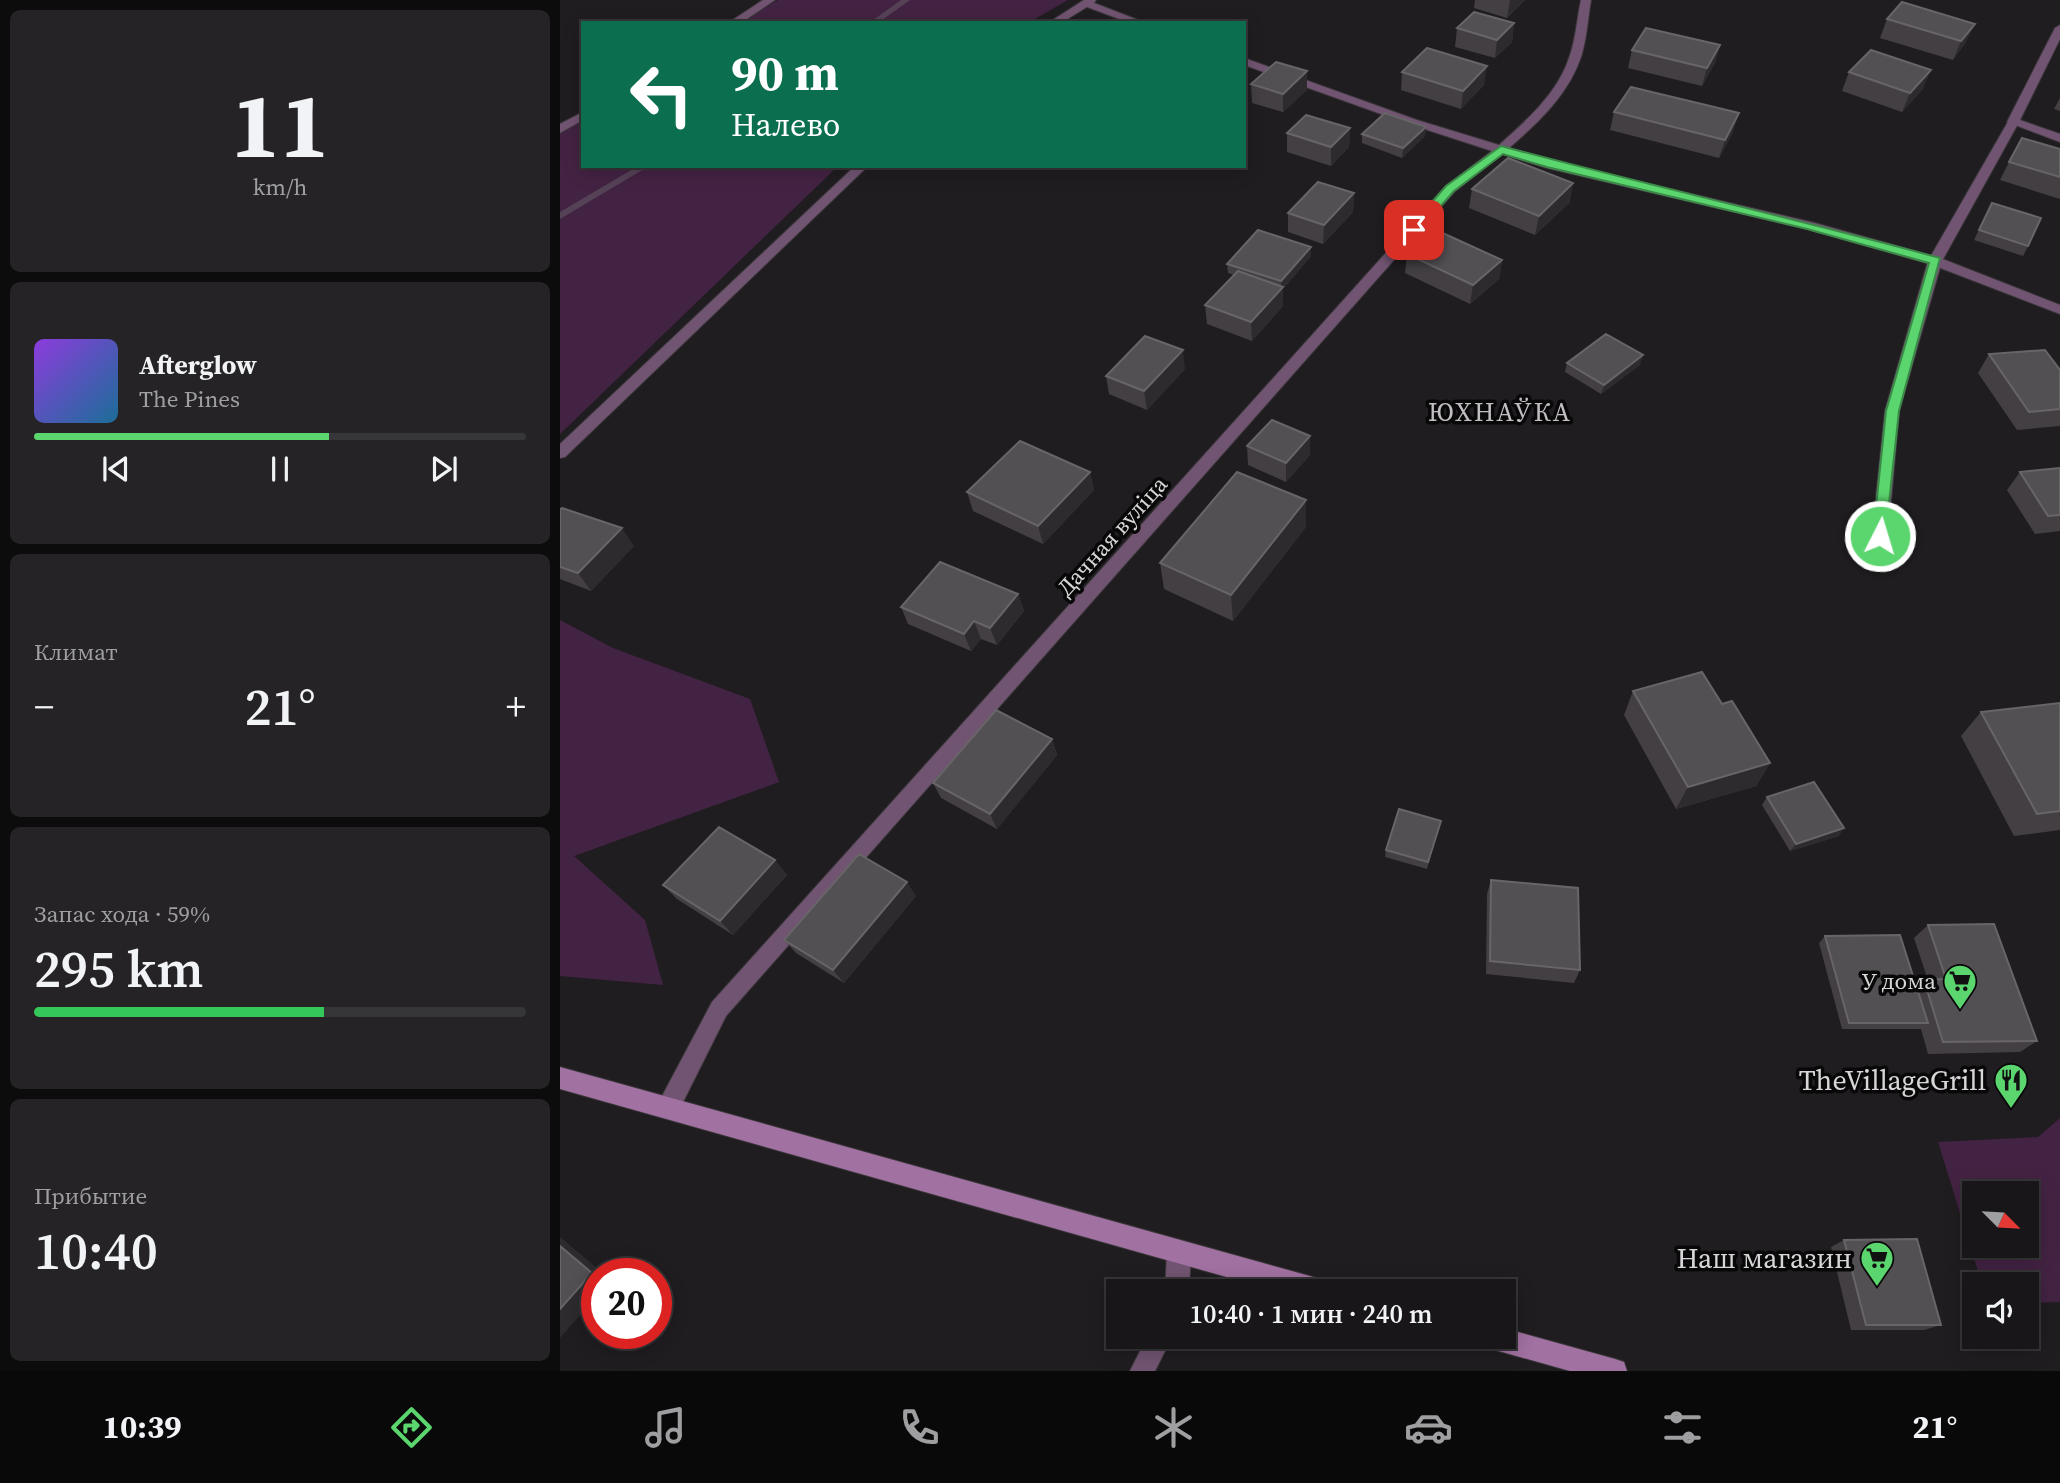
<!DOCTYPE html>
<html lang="ru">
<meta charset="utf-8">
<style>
:root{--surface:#181618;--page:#252325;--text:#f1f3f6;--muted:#9f9fa2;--line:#363537;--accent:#5bd56e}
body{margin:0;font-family:"Source Serif 4",serif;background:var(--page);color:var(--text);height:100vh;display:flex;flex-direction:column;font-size:26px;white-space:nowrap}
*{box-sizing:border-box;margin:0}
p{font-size:23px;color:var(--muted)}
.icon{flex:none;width:38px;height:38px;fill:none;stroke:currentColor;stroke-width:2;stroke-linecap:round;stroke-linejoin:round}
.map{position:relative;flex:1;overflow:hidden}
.details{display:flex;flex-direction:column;gap:10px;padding:10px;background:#0d0c0d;width:560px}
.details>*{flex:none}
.top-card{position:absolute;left:21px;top:21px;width:665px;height:147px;border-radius:0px;box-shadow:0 4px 18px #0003,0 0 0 2px var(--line);background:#0b6e4f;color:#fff;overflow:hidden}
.needle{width:46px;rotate:114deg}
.buttons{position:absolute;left:1402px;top:1181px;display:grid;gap:14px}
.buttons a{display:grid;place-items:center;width:77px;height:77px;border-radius:0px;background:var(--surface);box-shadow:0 4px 18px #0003,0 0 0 2px var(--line);font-size:35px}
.speed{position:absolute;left:21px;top:1258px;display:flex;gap:14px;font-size:35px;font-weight:700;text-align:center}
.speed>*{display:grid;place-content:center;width:91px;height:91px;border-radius:50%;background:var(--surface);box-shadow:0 4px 18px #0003,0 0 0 2px var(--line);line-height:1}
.speed .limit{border:10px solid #d22;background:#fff;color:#111}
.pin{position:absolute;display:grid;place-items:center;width:60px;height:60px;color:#fff;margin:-30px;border-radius:14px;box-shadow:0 4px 10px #0006}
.me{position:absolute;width:77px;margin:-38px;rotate:5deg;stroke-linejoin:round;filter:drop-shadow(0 0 5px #0008)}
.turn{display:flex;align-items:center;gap:24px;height:147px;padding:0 35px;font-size:32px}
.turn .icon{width:91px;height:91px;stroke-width:2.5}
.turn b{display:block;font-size:49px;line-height:60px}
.big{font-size:52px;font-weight:600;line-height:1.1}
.details .card{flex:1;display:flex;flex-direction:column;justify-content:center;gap:10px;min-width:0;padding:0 24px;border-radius:10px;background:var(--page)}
.details .dial{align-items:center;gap:0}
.dial b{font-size:91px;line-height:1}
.song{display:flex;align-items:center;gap:21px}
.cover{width:84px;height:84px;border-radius:10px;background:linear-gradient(135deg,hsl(270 70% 55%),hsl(200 70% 35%))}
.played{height:7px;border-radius:4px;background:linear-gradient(90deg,var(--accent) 60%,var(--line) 60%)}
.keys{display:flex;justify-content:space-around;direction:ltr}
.heat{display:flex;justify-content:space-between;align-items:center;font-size:38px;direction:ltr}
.charge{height:10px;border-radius:5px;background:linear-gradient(90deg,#34c759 59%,var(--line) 0)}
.trip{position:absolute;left:546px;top:1279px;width:410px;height:70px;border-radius:0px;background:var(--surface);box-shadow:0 4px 18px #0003,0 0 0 2px var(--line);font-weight:600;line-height:70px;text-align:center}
.dock{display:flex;height:112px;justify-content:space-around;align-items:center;background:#0a090a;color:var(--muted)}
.dock .icon{width:49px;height:49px}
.dock .current{color:var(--accent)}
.dock b{font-size:32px;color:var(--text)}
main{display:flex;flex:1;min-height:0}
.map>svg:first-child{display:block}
.green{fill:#432343;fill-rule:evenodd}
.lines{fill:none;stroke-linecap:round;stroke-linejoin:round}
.stream{fill:#564257;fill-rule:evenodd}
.lane-casing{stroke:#3a373a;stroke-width:2}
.street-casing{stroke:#3a373a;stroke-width:2}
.secondary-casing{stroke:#3a373a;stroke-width:2}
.lane{fill:#715471;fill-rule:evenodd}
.street{fill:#715471;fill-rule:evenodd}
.secondary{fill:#a171a1;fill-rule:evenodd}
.wall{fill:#433f43}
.shaded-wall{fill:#2e2b2e}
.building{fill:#535053;stroke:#686568;stroke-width:2}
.route{fill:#5bd56e;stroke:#3b8a48;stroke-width:2}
.labels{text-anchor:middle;stroke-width:7;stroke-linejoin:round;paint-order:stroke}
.street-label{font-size:23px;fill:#d9d6d9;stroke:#090809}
.poi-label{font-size:23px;fill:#d9d6d9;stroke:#090809;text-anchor:end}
.quarter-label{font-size:26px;letter-spacing:2px;fill:#c3bec3;stroke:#090809}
.near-poi-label{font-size:28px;fill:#d9d6d9;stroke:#090809;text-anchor:end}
</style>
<main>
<section class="details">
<div class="card dial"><b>11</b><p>km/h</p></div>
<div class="card">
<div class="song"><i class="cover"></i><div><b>Afterglow</b><p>The Pines</p></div></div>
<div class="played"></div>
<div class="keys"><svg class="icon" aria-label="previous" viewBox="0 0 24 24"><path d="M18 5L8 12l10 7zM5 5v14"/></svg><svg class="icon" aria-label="pause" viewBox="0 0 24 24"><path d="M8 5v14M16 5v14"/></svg><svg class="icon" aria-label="next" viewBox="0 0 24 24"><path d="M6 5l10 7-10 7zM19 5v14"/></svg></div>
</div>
<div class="card"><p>Климат</p>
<div class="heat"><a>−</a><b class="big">21°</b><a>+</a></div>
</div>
<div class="card"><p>Запас хода · 59%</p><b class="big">295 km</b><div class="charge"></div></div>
<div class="card"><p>Прибытие</p><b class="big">10:40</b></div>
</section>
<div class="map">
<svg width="1500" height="1371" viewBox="0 0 1500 1371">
<rect width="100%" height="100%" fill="#201d20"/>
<path class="green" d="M218 0H508L468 23H179Z
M23 113V166H278L0 434V125Z
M0 620 53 648 190 699 219 782 14 856 85 920 103 985 0 976Z
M1500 1118V1302L1467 1303 1466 1284H1422L1378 1142 1478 1137ZM1414 1194H1466V1246H1414Z"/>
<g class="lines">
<path class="stream" d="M341 0H350L318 23H309Z
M78 166H89L0 219V212Z"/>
<defs>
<path id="lane" d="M1449 120 1459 122 1382 261 1339 411 1328 536 1320 542 1314 540 1312 536 1325 411 1368 261Z
M619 1240 627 1244 631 1252 629 1292H605L607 1252 611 1244Z
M587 1337H612L595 1371H570Z"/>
<path id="street" d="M203 0H215L181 23H168Z
M524 0H536L534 3 586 23H570L527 7 501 23H488Z
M1021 0H1031C1028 18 1027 36 1022 54 1010 93 979 122 949 148L991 161 1255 223 1380 258 1500 305V314L1370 264 1247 229 987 168 942 154 894 192 166 1016 116 1116 108 1119 100 1116 97 1108 100 1100 152 1002 886 186 932 151 849 124 684 65V58L857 120 939 145C967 120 999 92 1010 55 1016 37 1017 18 1021 0Z
M1500 25V39L1460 120 1500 134V142L1447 122 1495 28Z
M23 112V120L0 133V124Z
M295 166H308L5 457 0 458V444Z"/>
<path id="secondary" d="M0 1067 764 1280 772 1284 776 1292H720L0 1089Z
M943 1328 1055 1359 1064 1362 1067 1371H1010L921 1346 918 1337H943Z"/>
</defs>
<use href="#lane" class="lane-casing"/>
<use href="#street" class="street-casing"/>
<use href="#secondary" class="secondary-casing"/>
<use href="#lane" class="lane"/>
<use href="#street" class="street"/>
<use href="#secondary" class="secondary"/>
</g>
<path class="wall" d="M915 0H965L947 18 914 8Z
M1327 19 1406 42 1393 60 1320 38Z
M954 23 952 42 935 58 895 47 897 28Z
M1160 45 1155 63 1142 86 1068 68 1072 50Z
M747 71V90L723 112 692 103 691 84Z
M842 72 924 85 901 109 841 90Z
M1289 72 1363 89 1342 112 1282 91Z
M1500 98V111L1494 109Z
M1054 112 1173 132 1159 158 1050 130Z
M866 127 865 136 842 158 802 143V134Z
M790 128 789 147 771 166 727 152V133Z
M1500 149V199L1440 180 1449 162Z
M912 189 1010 202 975 235 909 208Z
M794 193 793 212 763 244 728 232V213Z
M1432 203 1468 246 1463 256 1414 240Z
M847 254 942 260 939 279 910 304 845 273Z
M751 256 723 289V306L692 341 647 324 645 305 674 275 668 273 667 264Z
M1429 354 1500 370V426L1457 430 1418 373Z
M1007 363 1080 365 1041 394 1005 372Z
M625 369 587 410 549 394 546 376Z
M687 446 750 455 726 482 688 465Z
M1500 468V531L1475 534 1447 490 1460 472Z
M530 472 534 490 483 544 413 511 407 492Z
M746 500V527L673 621 604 589 600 563Z
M0 510 74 546 31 591 0 579Z
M458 594 464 611 437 645 421 639 411 651 348 624 341 607Z
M1073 691 1162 704 1210 763 1196 786 1116 809 1064 715Z
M1500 703V830L1454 836 1401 736 1421 712Z
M492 739 497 755 437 829 381 798 373 783Z
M1207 797 1279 836 1230 851 1202 805Z
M881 821 867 869 825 857 826 850Z
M215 860 227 875 173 935 117 899 103 885Z
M931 880 1020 970 1014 983 926 974 927 894Z
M356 896 284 983 236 953 224 940Z
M1368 925 1477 1041 1460 1052 1368 1054 1361 1029H1282L1259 943 1265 936 1357 986 1364 980H1368L1354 938Z
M1284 1240 1381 1325 1364 1330H1291L1271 1247Z"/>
<path class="shaded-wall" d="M950 0H965L947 18Z
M954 23 952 42 935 58 937 40Z
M1415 24 1406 42 1393 60 1401 41Z
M1160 45 1155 63 1142 86 1147 68Z
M927 66 924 85 901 109 903 91Z
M1371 70 1363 89 1342 112 1350 93Z
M747 71V90L723 112V94Z
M1179 113 1173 132 1159 158 1165 140Z
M866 127 865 136 842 158 843 148Z
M790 128 789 147 771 166V147Z
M1013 183 1010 202 975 235 979 216Z
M794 193 793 212 763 244 764 225Z
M751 247V256L723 289V306L692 341 691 322 721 289V281Z
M942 260 939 279 910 304 913 285Z
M623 350 625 369 587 410 584 391Z
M1083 355 1080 365 1041 394 1044 385Z
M750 436V455L726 482V463Z
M530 472 534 490 483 544 478 526Z
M746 500V527L673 621 671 595Z
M62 528 74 546 31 591 18 573Z
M458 594 464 611 437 645 430 628Z
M414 621 421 639 411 651 404 634Z
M492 739 497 755 437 829 430 814Z
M1210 763 1196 786 1116 809 1128 787Z
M1284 828 1279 836 1230 851 1236 844Z
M215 860 227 875 173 935 160 921Z
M347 882 356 896 284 983 273 970Z
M0 1237 44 1274H37V1296L0 1338Z"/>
<path class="building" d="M1342 2 1415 24 1401 41 1327 19Z
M914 12 954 23 937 40 897 28Z
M1086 28 1160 45 1147 68 1072 50Z
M867 48 927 66 903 91 842 72Z
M1311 50 1371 70 1350 93 1289 72Z
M716 62 747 71 723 94 691 84Z
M1071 87 1179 113 1165 140 1054 112Z
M825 113 866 127 843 148 802 134Z
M746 115 790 128 771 147 727 133Z
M1462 138 1500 149V177L1449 162Z
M948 158 1013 183 979 216 912 189Z
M758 182 794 193 764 225 728 213Z
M1432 203 1481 218 1468 246 1419 230Z
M698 230 751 247 721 281 667 264Z
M876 230 942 260 913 285 847 254Z
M678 271 723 287 691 322 645 305Z
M1046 334 1083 355 1044 385 1007 363Z
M585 336 623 350 584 391 546 376Z
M1485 350 1500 370V409L1469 412 1429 354Z
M712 420 750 436 726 463 687 446Z
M460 441 530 472 478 526 407 492Z
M1500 468V515L1488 516 1460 472Z
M677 472 746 500 671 595 600 563Z
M2 508 62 528 18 573 0 567V510Z
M380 562 458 594 430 628 414 621 404 634 341 607Z
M1142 672 1162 704 1172 701 1210 763 1128 787 1073 691Z
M1500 703V811L1477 814 1421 712Z
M436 710 492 739 430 814 373 783Z
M1254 782 1284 828 1236 844 1207 797Z
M839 809 881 821 868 862 826 850Z
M159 827 215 860 160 921 103 885Z
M299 854 347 882 273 970 224 940Z
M931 880 1018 888 1020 970 930 961Z
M1434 924 1477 1041 1383 1042 1364 980 1386 979 1368 925Z
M1340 935 1368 1023H1289L1265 936Z
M1357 1239 1381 1325H1306L1284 1240Z
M0 1246 32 1273 0 1309Z"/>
<path class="route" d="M941 146C1087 185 1234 218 1380 258L1339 411 1325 540H1315L1313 536 1326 411 1369 263 1247 229 987 167 943 154 894 191 858 232H850V227L886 186Z"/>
<defs>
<symbol id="supermarket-pin" viewBox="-11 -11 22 30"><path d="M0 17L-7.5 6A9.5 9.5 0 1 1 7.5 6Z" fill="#5bd56e" stroke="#090809"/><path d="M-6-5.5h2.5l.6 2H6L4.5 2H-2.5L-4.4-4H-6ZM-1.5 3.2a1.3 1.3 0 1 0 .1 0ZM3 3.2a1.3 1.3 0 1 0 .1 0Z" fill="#111"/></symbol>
<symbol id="restaurant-pin" viewBox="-11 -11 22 30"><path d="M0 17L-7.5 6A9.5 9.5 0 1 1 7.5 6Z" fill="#5bd56e" stroke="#090809"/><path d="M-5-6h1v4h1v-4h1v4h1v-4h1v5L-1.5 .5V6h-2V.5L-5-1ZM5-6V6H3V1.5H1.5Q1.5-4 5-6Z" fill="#111"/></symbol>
</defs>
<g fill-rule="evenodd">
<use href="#supermarket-pin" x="1381" y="962" width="38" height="52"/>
<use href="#restaurant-pin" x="1432" y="1061" width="38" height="52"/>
<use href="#supermarket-pin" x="1298" y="1239" width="38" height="52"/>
</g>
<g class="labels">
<g class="street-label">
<text transform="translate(552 536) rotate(-48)" y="8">Дачная вуліца</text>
</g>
<g class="poi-label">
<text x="1376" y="989">У дома</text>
</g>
<g class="quarter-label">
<text x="940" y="421">ЮХНАЎКА</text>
</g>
<g class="near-poi-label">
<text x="1426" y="1090">TheVillageGrill</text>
<text x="1292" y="1268">Наш магазин</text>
</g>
</g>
</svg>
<div class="buttons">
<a><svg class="needle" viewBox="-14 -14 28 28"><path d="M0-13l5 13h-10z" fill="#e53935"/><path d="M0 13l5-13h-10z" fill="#9f9fa2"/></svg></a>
<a><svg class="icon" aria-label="sound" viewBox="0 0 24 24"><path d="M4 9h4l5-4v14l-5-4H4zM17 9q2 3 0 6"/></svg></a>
</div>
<div class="speed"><div class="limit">20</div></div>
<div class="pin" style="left:854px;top:230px;background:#d93025"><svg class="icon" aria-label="arrive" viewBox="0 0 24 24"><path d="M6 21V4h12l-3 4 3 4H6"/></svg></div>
<svg class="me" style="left:1320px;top:536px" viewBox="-20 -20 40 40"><circle r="17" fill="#5bd56e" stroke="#fff" stroke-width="3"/><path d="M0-11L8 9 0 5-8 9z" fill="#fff"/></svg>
<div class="trip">10:40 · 1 мин · 240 m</div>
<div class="top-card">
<div class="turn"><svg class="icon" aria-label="left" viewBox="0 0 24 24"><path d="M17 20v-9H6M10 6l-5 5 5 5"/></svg><div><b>90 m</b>Налево</div></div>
</div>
</div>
</main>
<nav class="dock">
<b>10:39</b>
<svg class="icon current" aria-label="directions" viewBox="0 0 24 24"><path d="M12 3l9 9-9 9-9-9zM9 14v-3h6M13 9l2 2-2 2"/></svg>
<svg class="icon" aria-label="music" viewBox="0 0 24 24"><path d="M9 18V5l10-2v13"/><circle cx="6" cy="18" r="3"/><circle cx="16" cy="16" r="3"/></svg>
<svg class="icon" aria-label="phone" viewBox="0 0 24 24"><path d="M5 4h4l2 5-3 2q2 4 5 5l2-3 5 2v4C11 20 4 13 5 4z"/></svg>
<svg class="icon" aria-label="climate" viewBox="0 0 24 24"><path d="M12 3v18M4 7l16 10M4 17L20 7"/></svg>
<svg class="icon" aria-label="car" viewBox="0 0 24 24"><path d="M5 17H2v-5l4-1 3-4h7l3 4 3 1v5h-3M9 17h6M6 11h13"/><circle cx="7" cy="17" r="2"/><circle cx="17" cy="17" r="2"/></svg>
<svg class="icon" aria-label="filters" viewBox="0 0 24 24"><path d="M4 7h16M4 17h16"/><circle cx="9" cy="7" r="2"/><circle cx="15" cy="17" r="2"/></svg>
<b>21°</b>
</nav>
